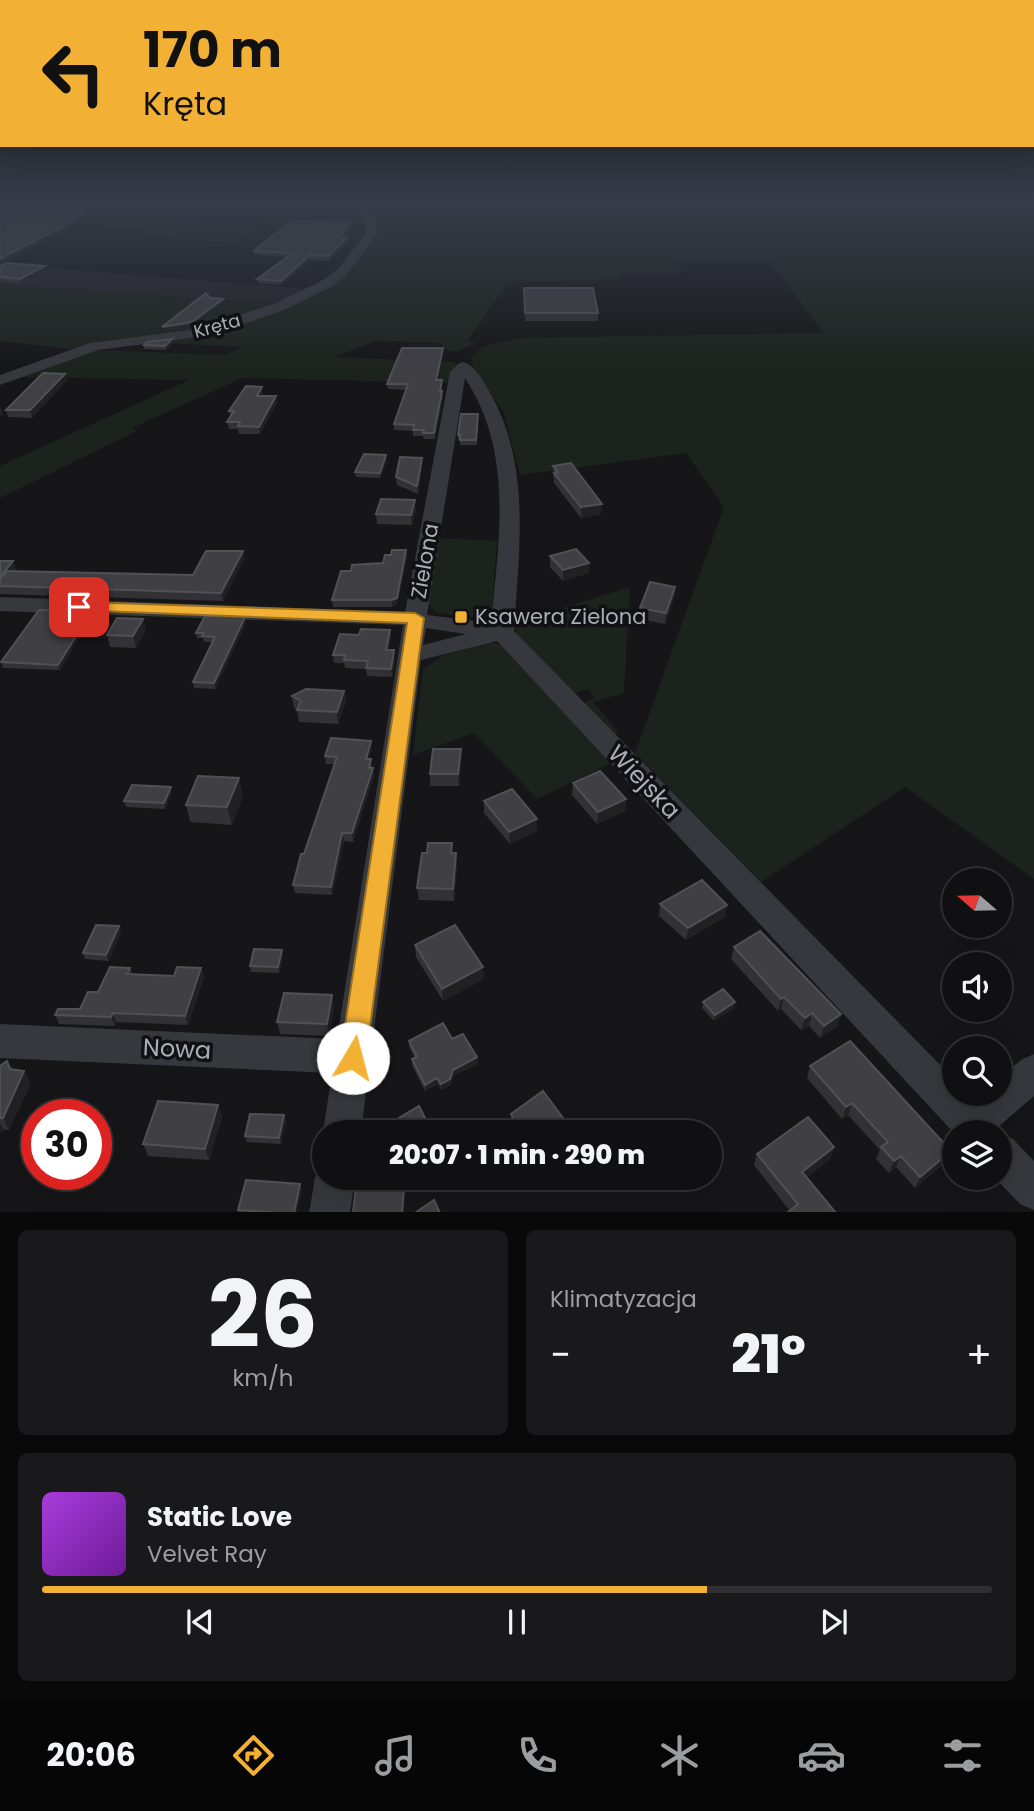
<!DOCTYPE html>
<html lang="pl">
<meta charset="utf-8">
<style>
:root{--surface:#101012;--page:#19191b;--text:#f1f3f6;--muted:#9c9d9f;--line:#303032;--accent:#f2b134}
body{margin:0;font-family:Poppins,sans-serif;background:var(--page);color:var(--text);height:100vh;display:flex;flex-direction:column;font-size:26px;white-space:nowrap}
*{box-sizing:border-box;margin:0}
p{font-size:23px;color:var(--muted)}
.icon{flex:none;width:38px;height:38px;fill:none;stroke:currentColor;stroke-width:2;stroke-linecap:round;stroke-linejoin:round}
.map{position:relative;height:1212px;overflow:hidden}
.drawer{display:flex;flex-direction:column;gap:18px;padding:18px;background:#09090a;flex:1}
.drawer>*{flex:none}
.top-card{position:absolute;left:0px;top:0px;width:1034px;height:147px;box-shadow:0 7px 28px #0002,0 0 0 2px var(--line);background:#f2b134;color:#111;overflow:hidden}
.needle{width:46px;rotate:290deg}
.controls{position:absolute;left:942px;top:868px;display:grid;gap:14px}
.controls a{display:grid;place-items:center;width:70px;height:70px;border-radius:50%;background:var(--surface);box-shadow:0 7px 28px #0002,0 0 0 2px var(--line);font-size:35px}
.speed{position:absolute;left:21px;top:1099px;display:flex;gap:14px;font-size:35px;font-weight:700;text-align:center}
.speed>*{display:grid;place-content:center;width:91px;height:91px;border-radius:50%;background:var(--surface);box-shadow:0 7px 28px #0002,0 0 0 2px var(--line);line-height:1}
.speed .limit{border:10px solid #d22;background:#fff;color:#111}
.pin{position:absolute;display:grid;place-items:center;width:60px;height:60px;color:#fff;margin:-30px;border-radius:14px;box-shadow:0 4px 10px #0006}
.me{position:absolute;width:77px;margin:-38px;rotate:8deg;stroke-linejoin:round;filter:drop-shadow(0 0 5px #0008)}
.turn{display:flex;align-items:center;gap:24px;height:147px;padding:0 28px;font-size:32px}
.turn .icon{width:91px;height:91px;stroke-width:2.5}
.turn b{display:block;font-size:49px;line-height:60px}
.big{font-size:52px;font-weight:800;line-height:1.1}
.drawer .card{flex:1;display:flex;flex-direction:column;justify-content:center;gap:10px;min-width:0;padding:0 24px;border-radius:10px;background:var(--page)}
.drawer .dial{align-items:center;gap:0}
.dial b{font-size:91px;line-height:1}
.song{display:flex;align-items:center;gap:21px}
.cover{width:84px;height:84px;border-radius:10px;background:linear-gradient(135deg,hsl(280 70% 55%),hsl(280 70% 35%))}
.played{height:7px;border-radius:4px;background:linear-gradient(90deg,var(--accent) 70%,var(--line) 70%)}
.keys{display:flex;justify-content:space-around;direction:ltr}
.heat{display:flex;justify-content:space-between;align-items:center;font-size:38px;direction:ltr}
.drawer .tiles{flex:1;display:grid;gap:18px;grid-template-columns:1fr 1fr}
.card:last-child{grid-column:span 2}
.trip{position:absolute;left:312px;top:1120px;width:410px;height:70px;border-radius:35px;background:var(--surface);box-shadow:0 7px 28px #0002,0 0 0 2px var(--line);font-weight:800;line-height:70px;text-align:center}
.tab-bar{display:flex;height:112px;justify-content:space-around;align-items:center;background:#060607;color:var(--muted)}
.tab-bar .icon{width:49px;height:49px}
.tab-bar .selected{color:var(--accent)}
.tab-bar b{font-size:32px;color:var(--text)}
.map>svg:first-child{display:block}
.built{fill:#222225}
.green{fill:#1c231d}
.lines{fill:none;stroke-linecap:round;stroke-linejoin:round}
.minor{fill:#37383d;fill-rule:evenodd}
.wall{fill:#323236}
.shaded-wall{fill:#212124}
.building{fill:#3f3f44;stroke:#4f5156;stroke-width:2}
.route{fill:#f2b134;stroke:#9d7322;stroke-width:2}
.poi-dot{fill:#f2b134;stroke:#111113;stroke-width:2.5}
.labels{text-anchor:middle;stroke-width:7;stroke-linejoin:round;paint-order:stroke}
.far-street-label{font-size:18px;fill:#a8adb8;stroke:#111113}
.street-label{font-size:21px;fill:#a8adb8;stroke:#111113}
.poi-label{font-size:21px;fill:#a8adb8;stroke:#111113;text-anchor:start}
.near-street-label{font-size:24px;fill:#a8adb8;stroke:#111113}
</style>
<div class="map">
<svg width="1034" height="1213" viewBox="0 0 1034 1213">
<rect width="100%" height="100%" fill="#161618"/>
<path class="built" d="M892 202H1034V215L895 208Z
M0 264 309 289 280 304 0 285Z"/>
<path class="green" d="M0 202H351L365 219 366 226 192 214 180 221 259 227 237 243 137 236 150 228 0 221V218L83 223 98 216 28 211 40 205Z
M359 202H892L895 208 1034 215V879L905 787 761 882 635 753 724 507 686 453 520 475 504 413 471 363 472 356 484 346 520 338 824 333 769 261 676 262 682 274 618 275 619 279 517 282 505 287 468 340 475 343 459 351H449L439 343 376 341 333 357 456 362 452 383 242 378 132 428 137 431 0 498V466L189 380 14 377 93 350 225 355 243 347 143 342 221 330 349 269 378 232 377 223Z
M0 285 280 304 211 327 70 349 0 341Z
M434 538 497 541 491 619 436 613 428 603Z
M630 587 624 693 593 702 618 732 614 736 582 704 595 697 587 689 573 694 516 633 513 612 522 609 524 620Z
M489 642 503 645 611 763 537 799 474 733 413 755 423 669 444 655Z"/>
<g class="lines">
<path class="minor" d="M350 202H361L376 221 378 233 346 275 333 286 284 310 226 330 190 338 98 350 0 385V375L90 343 190 330 274 304 323 280 338 269 366 233 365 221Z
M463 362C475 365 482 379 488 389 532 464 519 548 514 631L954 1079V1094H969L973 1099 981 1094H999V1078L1021 1060 1034 1054V1096L997 1128 998 1132 954 1133 497 641 421 660 361 1132H324V1135L323 1132 332 1073 0 1058V1024L337 1039 403 625 0 611V597L405 612 450 372 458 364ZM465 378C514 453 499 539 491 623L427 615ZM426 628 466 634 423 645Z
M999 1133 1013 1139 1034 1161V1210L1020 1204 995 1178H999Z
M324 1163V1178H355L350 1213H309L315 1178Z"/>
</g>
<path class="wall" d="M351 226 346 230 347 234 343 238H347L348 242 329 261 310 260 281 285 258 283 257 279 288 257 254 255V251Z
M0 266 46 269 21 283 0 281Z
M524 288 598 313V321H525Z
M172 339 173 343 166 350 144 349V345Z
M443 348V354L437 380 442 386 441 391H442L443 397 435 439H424L423 436H413V431L394 430V424L406 390 388 389 387 384Z
M65 374 67 380 32 418 8 417 6 410Z
M263 394 262 396H276L277 403 260 434H239L238 429H229L227 422 230 417 229 411Z
M478 414 477 445H460V440H458V435Z
M387 460 380 478 356 477 355 472Z
M422 466 418 494 397 485 396 477Z
M553 466 602 504 601 514 581 518 554 483V478L553 476Z
M416 510 412 525 377 524 376 514Z
M406 550 407 557 397 604 392 607H333L332 600 351 571 383 563 391 555Z
M243 551 244 559 223 601 0 594V561H13L16 570 14 571 193 575Z
M550 556 589 573 563 581 550 567Z
M675 587 674 598 665 624 639 619 640 608Z
M88 617 81 628 82 633 60 670 3 668 1 662Z
M143 619 146 630 136 648 110 647 107 635Z
M246 623 215 689 194 688 193 682 212 642H204L203 638H197L196 633Z
M390 630 391 638 388 650H394L395 658 392 677 367 676 366 669 345 668 344 663H334L333 655 359 635Z
M344 691 346 702 338 724 299 722 297 710 294 708 292 696Z
M371 741 372 749 369 759 373 768 374 776 353 842 344 841 332 895 295 893 293 885 335 764H326L325 756Z
M461 749V761L459 786H430V774Z
M573 783 626 799 625 811 597 824 572 795Z
M172 793 165 809 126 807 124 801Z
M243 796 232 825 190 822 186 805Z
M484 801 537 831 510 844 484 813Z
M427 853H456L457 865 454 901 419 900 417 888Z
M660 904 727 905 725 917 686 940 659 916Z
M119 926 121 932 109 961 85 959 83 953Z
M415 945 483 967 484 979 443 1001 416 957Z
M734 947 841 1014 837 1027 820 1038 809 1026 801 1030 781 1009 778 1011 731 959Z
M283 956 279 973 251 972 250 966Z
M130 968 132 974 174 976 201 968 204 978 188 1025 116 1022 115 1026 59 1024 55 1015 80 1009 98 992Z
M703 1002 734 1008 714 1021 702 1008Z
M334 1007 329 1036 280 1034 277 1022Z
M452 1039 478 1064 453 1076 451 1085 441 1090 438 1084 425 1091 412 1065V1059L415 1058 409 1047V1041Z
M7 1061 12 1069 31 1083 9 1130H4L0 1133V1066Z
M810 1066 945 1163 915 1188 896 1167 889 1173 876 1159 880 1150 848 1115 842 1119 807 1078Z
M218 1105 222 1117 209 1160 148 1156 143 1144Z
M511 1114 562 1128 556 1132H500L511 1124Z
M284 1115 286 1121 281 1144 247 1142 245 1136Z
M399 1118 432 1132H404L399 1124Z
M834 1147 830 1159 807 1177 836 1213 789 1210 754 1165 757 1154Z
M461 1178H486L466 1191Z
M302 1189 296 1213H239L238 1210Z"/>
<path class="shaded-wall" d="M86 212 87 217 77 222V224L0 265V259Z
M351 222V226L342 234 341 230Z
M346 230 347 234 339 241 338 237Z
M347 238 348 242 329 261V256Z
M310 255V260L281 285V281Z
M45 266 46 269 21 283 20 279Z
M223 299V303L194 325 188 328 163 331 162 327Z
M172 339 173 343 166 350 165 346Z
M443 348V354L436 386V380Z
M65 374 67 380 32 418 30 410Z
M262 387 263 394 258 403 257 396Z
M442 391 443 397 435 439 434 433Z
M276 396 277 403 260 434 259 427Z
M1 407 3 414 0 417V408Z
M386 455 387 460 380 478V473Z
M422 458V466L418 494 417 486Z
M415 500 416 510 412 525 411 515Z
M602 504 601 514 581 518V507Z
M406 550 407 557 397 604 392 607V600Z
M243 551 244 559 223 601 221 593Z
M13 561 16 570 3 585 0 577Z
M589 563V573L563 581V570Z
M675 587 674 598 665 624 666 613Z
M86 611 88 617 81 628 82 633 60 670 58 665 75 628Z
M245 617 246 623 215 689 214 683Z
M143 619 146 630 136 648 133 636Z
M390 630 391 638 387 658 386 650Z
M394 650 395 658 392 677 391 669Z
M344 691 346 702 338 724 337 712Z
M371 741 372 749 367 767 366 759Z
M461 749V761L459 786 458 774Z
M373 768 374 776 353 842 352 833Z
M239 778 243 796 232 825 227 807Z
M171 787 172 793 165 809 164 803Z
M626 799 625 811 597 824 598 812Z
M537 819V831L510 844 509 832Z
M342 833 344 841 332 895 331 887Z
M456 853 457 865 454 901 453 889Z
M727 905 725 917 686 940 688 928Z
M119 926 121 932 109 961 106 955Z
M282 950 283 956 279 973 278 967Z
M483 967 484 979 443 1001 442 989Z
M201 968 204 978 188 1025 185 1016Z
M332 995 334 1007 329 1036 327 1024Z
M784 997 781 1009 778 1011 781 999Z
M735 1002 734 1008 714 1021 715 1015Z
M113 1013 116 1022 115 1026 111 1017Z
M812 1013 809 1026 801 1030 805 1018Z
M841 1014 837 1027 820 1038 824 1026Z
M477 1057 478 1064 453 1076 451 1085 441 1090V1084L453 1070Z
M24 1071 31 1083 9 1130 3 1118Z
M437 1078 438 1084 425 1091V1085Z
M852 1103 848 1115 842 1119 846 1107Z
M218 1105 222 1117 209 1160 205 1149Z
M284 1115 286 1121 281 1144 279 1138Z
M563 1118 562 1128 556 1132H542Z
M0 1123 4 1130 0 1133Z
M834 1147 830 1159 798 1184 802 1172Z
M951 1151 945 1163 915 1188 920 1177Z
M901 1156 896 1167 889 1173 894 1161Z
M471 1178H486L466 1191 465 1182Z
M300 1184 302 1189 296 1213H294Z
M404 1187 405 1198 404 1213H402Z"/>
<path class="building" d="M0 207 86 212 71 219H76L0 259V222L1 221H0Z
M293 221 351 222 341 230H346L338 237 347 238 329 256 310 255 281 281 257 279 293 253 254 251 272 236Z
M7 263 45 266 20 279 0 277V266Z
M524 288H593L598 313H525Z
M206 293 210 298 223 299 193 321 187 323 162 327Z
M172 339 165 346 144 345 147 342Z
M402 348H443L436 380H442L440 391H442L434 433H423L424 430H413L414 425 394 424 408 384H387Z
M43 373 65 374 30 410H6Z
M246 386 262 387 257 396H276L259 427 238 426 240 422H227L234 411H229Z
M461 414H478L476 440H460V435H458Z
M364 454 386 455 380 473 355 472Z
M400 457 422 458 417 486 396 477Z
M571 463 602 504 581 507 554 473 558 472 553 466Z
M381 499 415 500 411 515 376 514Z
M576 549 589 563 563 570 550 556Z
M392 550H406L397 598 392 600H332L341 571H351L352 565 383 563 385 555H391Z
M206 551H243L221 593 0 586V579L7 571 193 575Z
M0 561H13L0 577Z
M650 582 675 587 666 613 640 608Z
M39 610 86 611 75 628H81L58 665 1 662Z
M205 616 245 617 214 683 193 682 215 637 202 636 204 633H196Z
M117 618 143 619 133 636 107 635Z
M361 629 390 630 386 650H394L391 669 366 668 368 661 344 660 345 655H333L340 634 359 635Z
M306 689 344 691 337 712 297 710 301 701 292 696Z
M331 738 371 741 366 759H371L369 768H373L352 833H342L331 887 293 885 301 854H304L337 757 325 756Z
M433 749H461L458 774H430Z
M600 771 626 799 598 812 573 783Z
M198 776 239 778 227 807 186 805Z
M132 785 171 787 164 803 124 801Z
M512 789 537 819 509 832 484 801Z
M428 843H452L451 853H456L453 889 417 888 422 853H427Z
M702 880 727 905 688 928 660 904Z
M96 925 119 926 106 955 83 953Z
M455 925 483 967 442 989 415 945Z
M760 931 841 1014 824 1026 812 1013 805 1018 784 997 781 999 734 947Z
M254 949 282 950 278 967 250 966Z
M110 967 130 968 127 974 174 976 177 967 201 968 185 1016 113 1013 111 1017 55 1015 58 1009H80L88 992H98Z
M723 989 735 1002 715 1015 703 1002Z
M284 993 332 995 327 1024 277 1022Z
M443 1023 452 1039 463 1034 477 1057 453 1070 450 1079 441 1084 437 1078 425 1085 412 1059 417 1057 409 1041Z
M850 1041 951 1151 920 1177 901 1156 894 1161 881 1147 888 1142 852 1103 846 1107 810 1066Z
M7 1061 10 1069 24 1071 3 1118H0V1066Z
M543 1091 563 1118 542 1132H500L515 1121 511 1114Z
M158 1101 218 1105 205 1149 143 1144Z
M419 1106 432 1132H406L399 1118Z
M250 1114 284 1115 279 1138 245 1136Z
M808 1117 834 1147 802 1172 836 1213H787L798 1204 757 1154Z
M470 1124 476 1132H456Z
M246 1180 300 1184 294 1213H268L269 1212 238 1210Z
M356 1186 404 1187 402 1213H353Z
M434 1200 440 1213H415Z"/>
<linearGradient id="sky" x2="0" y2="1"><stop stop-color="#0c0c0d"/><stop offset="0.54" stop-color="#363c48"/><stop offset="1" stop-color="#363c48" stop-opacity="0"/></linearGradient>
<rect width="1034" height="372" fill="url(#sky)"/>
<path class="route" d="M79 602 415 613 424 618 366 1058 362 1066 353 1070 344 1066 340 1058 407 623 73 610 71 607 73 603Z"/>
<rect class="poi-dot" x="454" y="610" width="14" height="14" rx="3.5"/>
<g class="labels">
<g class="far-street-label">
<text transform="translate(217 326) rotate(-15)" y="6">Kręta</text>
</g>
<g class="street-label">
<text transform="translate(425 561) rotate(-80)" y="7">Zielona</text>
</g>
<g class="poi-label">
<text x="475" y="624">Ksawera Zielona</text>
</g>
<g class="near-street-label">
<text transform="translate(644 782) rotate(46)" y="8">Wiejska</text>
<text transform="translate(177 1049) rotate(3)" y="8">Nowa</text>
</g>
</g>
</svg>
<div class="controls">
<a><svg class="needle" viewBox="-14 -14 28 28"><path d="M0-13l5 13h-10z" fill="#e53935"/><path d="M0 13l5-13h-10z" fill="#9c9d9f"/></svg></a>
<a><svg class="icon" aria-label="sound" viewBox="0 0 24 24"><path d="M4 9h4l5-4v14l-5-4H4zM17 9q2 3 0 6"/></svg></a>
<a><svg class="icon" aria-label="search" viewBox="0 0 24 24"><circle cx="10" cy="10" r="6"/><path d="M15 15l6 6"/></svg></a>
<a><svg class="icon" aria-label="layers" viewBox="0 0 24 24"><path d="M12 4l9 5-9 5-9-5zM3 14l9 5 9-5"/></svg></a>
</div>
<div class="speed"><div class="limit">30</div></div>
<div class="pin" style="left:79px;top:607px;background:#d93025"><svg class="icon" aria-label="arrive" viewBox="0 0 24 24"><path d="M6 21V4h12l-3 4 3 4H6"/></svg></div>
<svg class="me" style="left:353px;top:1058px" viewBox="-20 -20 40 40"><circle r="19" fill="#fff"/><path d="M0-13L10 11 0 6-10 11z" fill="#f2b134"/></svg>
<div class="trip">20:07 · 1 min · 290 m</div>
<div class="top-card">
<div class="turn"><svg class="icon" aria-label="left" viewBox="0 0 24 24"><path d="M17 20v-9H6M10 6l-5 5 5 5"/></svg><div><b>170 m</b>Kręta</div></div>
</div>
</div>
<section class="drawer">
<div class="tiles">
<div class="card dial"><b>26</b><p>km/h</p></div>
<div class="card"><p>Klimatyzacja</p>
<div class="heat"><a>−</a><b class="big">21°</b><a>+</a></div>
</div>
<div class="card">
<div class="song"><i class="cover"></i><div><b>Static Love</b><p>Velvet Ray</p></div></div>
<div class="played"></div>
<div class="keys"><svg class="icon" aria-label="previous" viewBox="0 0 24 24"><path d="M18 5L8 12l10 7zM5 5v14"/></svg><svg class="icon" aria-label="pause" viewBox="0 0 24 24"><path d="M8 5v14M16 5v14"/></svg><svg class="icon" aria-label="next" viewBox="0 0 24 24"><path d="M6 5l10 7-10 7zM19 5v14"/></svg></div>
</div>
</div>
</section>
<nav class="tab-bar">
<b>20:06</b>
<svg class="icon selected" aria-label="directions" viewBox="0 0 24 24"><path d="M12 3l9 9-9 9-9-9zM9 14v-3h6M13 9l2 2-2 2"/></svg>
<svg class="icon" aria-label="music" viewBox="0 0 24 24"><path d="M9 18V5l10-2v13"/><circle cx="6" cy="18" r="3"/><circle cx="16" cy="16" r="3"/></svg>
<svg class="icon" aria-label="phone" viewBox="0 0 24 24"><path d="M5 4h4l2 5-3 2q2 4 5 5l2-3 5 2v4C11 20 4 13 5 4z"/></svg>
<svg class="icon" aria-label="climate" viewBox="0 0 24 24"><path d="M12 3v18M4 7l16 10M4 17L20 7"/></svg>
<svg class="icon" aria-label="car" viewBox="0 0 24 24"><path d="M5 17H2v-5l4-1 3-4h7l3 4 3 1v5h-3M9 17h6M6 11h13"/><circle cx="7" cy="17" r="2"/><circle cx="17" cy="17" r="2"/></svg>
<svg class="icon" aria-label="filters" viewBox="0 0 24 24"><path d="M4 7h16M4 17h16"/><circle cx="9" cy="7" r="2"/><circle cx="15" cy="17" r="2"/></svg>
</nav>
